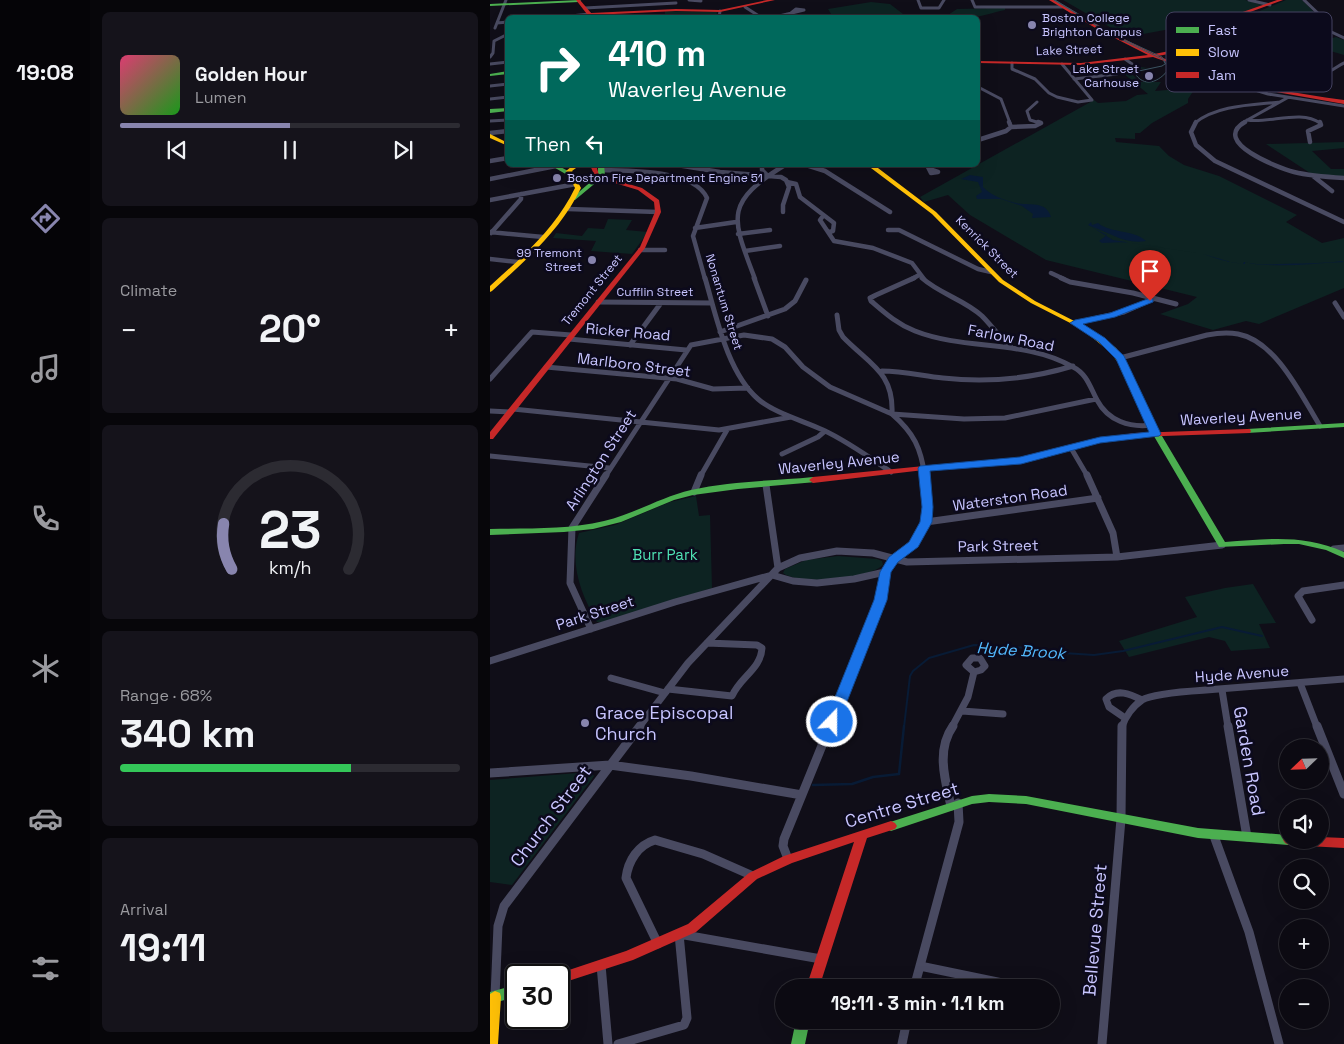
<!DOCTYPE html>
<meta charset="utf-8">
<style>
:root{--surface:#0c0a12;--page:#15131b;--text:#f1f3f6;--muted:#9a9a9f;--line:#2c2b32;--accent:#8885ae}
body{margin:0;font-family:"Space Grotesk",sans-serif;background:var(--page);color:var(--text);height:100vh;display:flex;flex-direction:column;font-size:19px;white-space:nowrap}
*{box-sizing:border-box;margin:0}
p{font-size:16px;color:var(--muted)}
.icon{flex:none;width:28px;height:28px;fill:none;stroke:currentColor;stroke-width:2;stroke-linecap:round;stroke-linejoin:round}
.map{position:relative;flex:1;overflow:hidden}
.sheet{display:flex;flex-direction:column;gap:12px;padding:12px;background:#07060a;width:400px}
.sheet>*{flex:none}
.hud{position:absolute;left:15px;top:15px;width:475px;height:152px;border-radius:8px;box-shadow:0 5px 20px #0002,0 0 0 1px var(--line);background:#00695c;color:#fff;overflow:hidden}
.needle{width:32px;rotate:247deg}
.controls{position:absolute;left:789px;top:739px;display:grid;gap:10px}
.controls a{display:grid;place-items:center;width:50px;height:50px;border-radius:50%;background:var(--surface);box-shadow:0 5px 20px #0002,0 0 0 1px var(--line);font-size:25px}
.speed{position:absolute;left:15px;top:964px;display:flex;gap:10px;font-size:25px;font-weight:700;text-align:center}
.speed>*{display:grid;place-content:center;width:65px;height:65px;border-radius:50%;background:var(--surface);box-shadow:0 5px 20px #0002,0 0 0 1px var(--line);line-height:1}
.speed .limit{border:2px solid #111;border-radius:8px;background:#fff;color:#111}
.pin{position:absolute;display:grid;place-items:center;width:42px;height:42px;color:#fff;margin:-51px -21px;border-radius:50% 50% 50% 0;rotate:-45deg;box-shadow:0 0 5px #0007}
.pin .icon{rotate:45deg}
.me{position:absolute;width:55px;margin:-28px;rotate:22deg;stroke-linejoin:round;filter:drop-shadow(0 0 4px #0008)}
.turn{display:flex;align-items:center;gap:18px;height:105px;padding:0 20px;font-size:22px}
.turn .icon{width:65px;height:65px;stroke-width:2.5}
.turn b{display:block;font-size:35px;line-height:42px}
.then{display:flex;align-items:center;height:48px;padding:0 20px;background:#0003;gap:10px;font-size:19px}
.big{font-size:38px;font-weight:700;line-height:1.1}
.sheet .card{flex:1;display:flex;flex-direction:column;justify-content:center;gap:8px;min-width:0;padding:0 18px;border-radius:8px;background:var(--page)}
.sheet .dial{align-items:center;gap:0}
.dial svg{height:130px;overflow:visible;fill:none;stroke:var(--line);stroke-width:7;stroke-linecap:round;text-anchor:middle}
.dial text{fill:var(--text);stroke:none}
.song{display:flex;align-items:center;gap:15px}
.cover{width:60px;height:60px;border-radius:8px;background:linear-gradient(135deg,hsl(340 70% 55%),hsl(120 70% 35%))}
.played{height:5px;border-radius:2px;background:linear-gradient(90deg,var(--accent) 50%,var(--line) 50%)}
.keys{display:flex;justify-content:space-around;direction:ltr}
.heat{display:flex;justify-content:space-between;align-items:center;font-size:28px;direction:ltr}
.charge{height:8px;border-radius:4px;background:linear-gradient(90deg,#34c759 68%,var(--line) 0)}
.trip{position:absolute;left:285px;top:979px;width:285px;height:50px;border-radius:25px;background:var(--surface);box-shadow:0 5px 20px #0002,0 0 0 1px var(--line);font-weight:700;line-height:50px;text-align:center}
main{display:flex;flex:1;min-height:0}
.dock{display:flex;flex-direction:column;width:90px;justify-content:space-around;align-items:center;background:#050407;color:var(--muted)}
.dock .icon{width:35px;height:35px}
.dock .current{color:var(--accent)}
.dock b{font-size:22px;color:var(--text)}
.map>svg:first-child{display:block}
.green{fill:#0d2322}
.water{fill:#081b35}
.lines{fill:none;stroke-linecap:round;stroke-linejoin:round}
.stream-far1{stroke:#081b35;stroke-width:2}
.stream{stroke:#081b35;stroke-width:2.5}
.street-far4{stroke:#494a61;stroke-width:3}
.street-far3{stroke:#494a61;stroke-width:4.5}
.street-far2{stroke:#494a61;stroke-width:5}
.street-far1{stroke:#494a61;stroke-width:7}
.street{stroke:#494a61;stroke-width:9}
.fast{fill:#4caf50;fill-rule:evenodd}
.slow{fill:#ffc107;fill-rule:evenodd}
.jam{fill:#c62828;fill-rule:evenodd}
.tram{stroke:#3b5361;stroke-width:1}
.route{fill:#1a73e8;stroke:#114b97}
.poi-dot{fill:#8885ae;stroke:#0c0a1c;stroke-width:2}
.labels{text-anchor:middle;stroke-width:5;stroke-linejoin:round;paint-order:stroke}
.far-poi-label{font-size:12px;fill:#c8c5ff;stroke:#0c0a1c;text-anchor:start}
.far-street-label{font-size:12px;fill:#c8c5ff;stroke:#0c0a1c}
.street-label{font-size:15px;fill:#c8c5ff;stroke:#0c0a1c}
.park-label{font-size:15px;fill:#4fe1b4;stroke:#0c0a1c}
.water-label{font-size:16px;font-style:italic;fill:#53baff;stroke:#0c0a1c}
.near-poi-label{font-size:18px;fill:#c8c5ff;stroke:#0c0a1c;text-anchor:start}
.near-street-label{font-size:18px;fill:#c8c5ff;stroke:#0c0a1c}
.key{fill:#0c0a1c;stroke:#444260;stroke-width:1}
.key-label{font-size:14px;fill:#c8c5ff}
</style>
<main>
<nav class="dock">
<b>19:08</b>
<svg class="icon current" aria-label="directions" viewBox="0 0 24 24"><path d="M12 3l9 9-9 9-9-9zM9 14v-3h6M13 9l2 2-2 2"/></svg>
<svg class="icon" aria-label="music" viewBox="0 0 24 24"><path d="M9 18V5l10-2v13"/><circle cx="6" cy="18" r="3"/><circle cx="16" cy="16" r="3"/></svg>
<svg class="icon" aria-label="phone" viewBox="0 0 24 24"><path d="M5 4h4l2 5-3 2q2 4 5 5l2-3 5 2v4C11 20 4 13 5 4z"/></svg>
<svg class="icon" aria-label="climate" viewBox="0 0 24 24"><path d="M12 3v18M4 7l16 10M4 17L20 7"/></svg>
<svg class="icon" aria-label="car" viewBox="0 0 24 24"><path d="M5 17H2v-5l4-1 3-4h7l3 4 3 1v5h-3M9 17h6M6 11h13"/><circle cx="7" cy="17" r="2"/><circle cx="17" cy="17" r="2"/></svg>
<svg class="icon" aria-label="filters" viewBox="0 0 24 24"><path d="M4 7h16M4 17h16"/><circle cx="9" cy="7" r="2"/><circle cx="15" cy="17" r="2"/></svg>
</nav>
<section class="sheet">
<div class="card">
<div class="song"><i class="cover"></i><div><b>Golden Hour</b><p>Lumen</p></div></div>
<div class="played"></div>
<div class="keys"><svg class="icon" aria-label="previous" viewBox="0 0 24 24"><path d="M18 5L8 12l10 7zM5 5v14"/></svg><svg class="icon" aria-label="pause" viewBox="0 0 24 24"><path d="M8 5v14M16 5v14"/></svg><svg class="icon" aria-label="next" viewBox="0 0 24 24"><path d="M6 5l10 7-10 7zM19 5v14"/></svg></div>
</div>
<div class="card"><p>Climate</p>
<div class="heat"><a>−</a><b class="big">20°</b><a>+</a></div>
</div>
<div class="card dial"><svg viewBox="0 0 100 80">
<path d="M14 69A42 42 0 1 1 86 69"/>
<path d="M14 69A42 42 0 0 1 9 41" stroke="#8885ae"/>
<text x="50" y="56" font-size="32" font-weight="700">23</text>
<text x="50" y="72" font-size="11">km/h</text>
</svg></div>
<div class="card"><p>Range · 68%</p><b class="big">340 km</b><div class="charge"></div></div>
<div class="card"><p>Arrival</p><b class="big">19:11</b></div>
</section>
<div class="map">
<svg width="854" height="1044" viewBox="0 0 854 1044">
<rect width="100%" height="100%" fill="#100e18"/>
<path class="green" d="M573 0H755L776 6 704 30 691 27 637 37Z
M796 0H812L832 20 815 22 765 13Z
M381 2 400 4 413 14 411 15V17H343L338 9Z
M515 8V10C498 13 475 24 458 15L467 9Z
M175 11 227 12 226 17 175 18Z
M846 37 854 40V55L820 45Z
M643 66 658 68 645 70 641 73 650 82H671L665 91 702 88 704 90 698 99V103L662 123 650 133H645V139L625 138 626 142 669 146 679 156 694 165 729 176 807 215 796 222 832 243 854 238V288L769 324 756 321 723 330 670 314 698 304 707 297 556 260 480 215 458 195 434 202 430 197 604 100 608 103 636 101 647 95 658 94 627 68Z
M854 142V148L822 151 841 169H854V178L823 175 776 144Z
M118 219 142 220 136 230 158 232 142 254 101 251 106 241 63 238 66 233 92 236 98 228 114 229Z
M206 496 209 516 220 515 222 588 113 622H107C91 595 79 563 89 533L125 525 180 502Z
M348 556 387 559 392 561 393 565C378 579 310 586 293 573L295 569 316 560Z
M763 584 786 623 769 624 780 648 741 651 735 641 719 637 639 657 629 641 707 617 695 597 735 588Z
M101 772 104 776 102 779 22 885 0 882V780Z"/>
<path class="water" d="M480 175 493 177V187C502 196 514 200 526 203 539 206 556 200 561 217L542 218 543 214 532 206 511 199H487L486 196 492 192 488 182 471 179Z
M601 222 602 225 608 223C622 234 643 229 656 241 635 245 619 232 600 226L623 240 713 254 741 262 753 264 754 262C758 262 761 264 765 264 773 266 781 264 789 264 810 263 830 264 852 261L854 262C822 263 787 269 755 262V264H753L731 260 713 254 636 242 612 243 609 241 617 235 598 225Z"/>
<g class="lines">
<path class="stream-far1" d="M414 727 420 676 423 671 439 658 484 645 543 648 558 652 604 655 633 651 732 627 772 636"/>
<path class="stream" d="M323 785 362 784 383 777 409 774 414 726"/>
<path class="street-far4" d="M199 0 211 1
M428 0 431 8H449L454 0
M482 0 485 7H572
M759 0 780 5
M814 0 834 19 833 28 854 38
M255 7 272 18
M95 8 186 3
M61 18 100 14
M229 18 230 11
M281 18 314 10 306 9 301 13
M7 23 18 22
M5 28 16 0
M702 48C734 56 804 79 834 73 842 72 847 66 854 63
M0 57 3 53 4 41 18 34
M635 59 642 64
M522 63V69L545 79 559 93 567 97 588 102 602 100 572 64
M0 64 18 62
M683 64 711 51
M694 68 778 94 854 106
M584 79 627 74
M0 86 18 84
M488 87 511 99 520 123
M0 99 18 97
M547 102 537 111 540 120 550 123
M757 120C779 124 811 109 830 123
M0 121 18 120
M705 123C727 105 763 105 790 102
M752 123 797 98"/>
<path class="street-far3" d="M706 122 701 132 706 145 725 161 854 222
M755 122C720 142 789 168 804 172 820 176 837 177 854 178
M521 127 545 126 551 123 548 122
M0 133 18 131
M488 140 516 131 521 127 519 122
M820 142 818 131 831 125 830 122
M0 161 18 158
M187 165 230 172 291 177 296 180 299 187 293 205V212
M272 165V170L277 175
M316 165 335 171 400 212
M437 165 439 169
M439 169 448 172 441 173Z
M111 170C139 171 204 169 217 198L203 236 215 279
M823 176 842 191
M0 179 66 166
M297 182 306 184 310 197 344 223 343 231 339 232
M0 200 86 184
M78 209 168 212
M333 216 330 220 344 241 383 248 422 263 434 279
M205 228 246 222
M398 230H409L488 269 501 272
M0 232 53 237
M1 233 31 199V194
M248 234 280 230
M150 250H175
M255 251 290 246
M0 259 28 262
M561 273 574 279
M265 279C242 218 233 203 295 165
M422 279 429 275"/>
<path class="street-far2" d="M215 278C226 315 237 372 268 399 284 413 314 421 333 430 357 441 379 457 401 472
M264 278 278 316
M424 278 386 295 380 298 381 301C395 313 407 324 425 331 476 351 534 339 583 367 597 374 600 387 607 400 618 421 640 428 662 425
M432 278C450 294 475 300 492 316 502 326 510 338 521 347
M571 278 580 282 643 293 686 304
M108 302 222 303
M845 303 854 317
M347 315 349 330 353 337C379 364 404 372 402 414 424 433 431 448 435 477
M585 323 634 312 663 299
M230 332 295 309 305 301 316 280
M79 339 196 350
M140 345 171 303
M630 358 717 335C727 333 738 332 748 334 786 341 811 395 830 426
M56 367 187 379 223 389 258 388
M392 371C413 371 433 376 453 378 498 383 540 379 583 366
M0 379 42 332 81 335
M23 409 229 430 301 417
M0 411 20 412
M581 448 598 477
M292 454 328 437 335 431
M0 456 119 468
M115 477 201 345 254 335 282 339 295 347 313 367 340 387 402 414 474 419 515 418 606 399
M210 477 237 430"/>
<path class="street-far1" d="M597 475 623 533 627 557
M204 492 211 475
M436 522 608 498
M844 549 854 548
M288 568 310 558 347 551 383 553 417 562 627 557 732 545
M822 620 808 596 813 591 854 585
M101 629 80 583 82 528 116 475
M482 658H490L495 666 491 670 484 672 476 665Z
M0 661 185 602 282 575 303 581 327 583 364 579 395 572
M121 678 175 693
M810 683 827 727
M178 689 242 696C250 677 271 669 272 648L267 645 217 643
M732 690 738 727
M472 711 513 714
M635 718 619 707 616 699C627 688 640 694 652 700
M149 727 198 663 288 568 276 485
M339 727 386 612 396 572 405 558 424 542 432 532 437 512 435 475
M462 727 478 697 484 672
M632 727C635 717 643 706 652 700 664 693 701 691 716 690 762 686 808 683 854 679"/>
<path class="street" d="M738 726 757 837
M827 726 854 794
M0 773 120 765 201 776 312 795
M461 806C455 780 446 750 463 726
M724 836 759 932 789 1044
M298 859 293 846 294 839 340 726
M168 944 136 878C138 861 148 845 165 840L213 854 263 876
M111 965 118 1044
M430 966 517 984
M424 988 469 822 468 803
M5 996 8 926 14 906 150 726
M128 1044 194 1025 197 1018 189 934 331 959
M412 1044 417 1020
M612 1044 631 819 632 726"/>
<path class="fast" d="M90 0 91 1 89 2 0 6V4Z
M18 71V74L0 76V74Z
M18 108V111L0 113V109Z
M60 165H67L89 177 108 175V165H114L115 175 85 200 83 199V197L104 179 86 180Z
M854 423V427L757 433 753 431 757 429Z
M659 424H662L666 426 735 542C777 539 814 534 854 552V558L836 550 809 544H794L729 547 658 426Z
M323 477 326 478 327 480 326 482 248 489 203 495 184 500 131 522 103 529 74 532 0 535V529C38 528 77 530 114 521 144 514 171 497 201 490 241 481 283 481 323 477Z
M499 794 536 796 708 828 798 835V840H804L802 843 798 845 708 838 536 804 499 802 482 804 401 831 397 829 395 826 397 823 482 796Z
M26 985V997L0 1004V992Z
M306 1020H320L315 1044H301Z"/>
<path class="slow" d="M0 134 18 143V146L0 138Z
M64 165H90L82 171 91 188C70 231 36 260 2 291L0 292V286C33 256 65 229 85 188L76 171 81 167 66 168 64 167Z
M377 165H384L446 212 513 280 545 301 596 327 626 348 638 365 666 426 665 428H662L658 426 630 365 620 352 592 329 541 303 509 282 442 214Z
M5 991 10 993 11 997 8 1044H0V994Z"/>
<path class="jam" d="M86 0H90L101 13 186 9 230 10 277 0H285L230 12 186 11 103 15 105 18H100Z
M559 0H564L626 35 664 54 700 47 699 36 710 27 787 0H793L714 29 703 36 704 49 668 56C727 81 791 91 854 100V104L792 93 751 85 708 73 663 57 591 65 488 63V61L591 63 658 55 607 29Z
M100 165H106L109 175 152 188 169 200 171 212 155 248 3 439H0V432L150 247 165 212 164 202 148 190 105 177Z
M757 429H760L761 431 760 433 645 437 610 442 515 465 434 470 323 483 319 480 323 477 434 466 515 461 610 438 645 433Z
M401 821 405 823 407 826 405 829 377 838 329 988H316L364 842 302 863 267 879 206 932 143 960 69 984V975H64L136 951 198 924 259 873 294 856Z
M798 836V840H830V837L854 838V848L799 845 795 843 793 840 795 837Z"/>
<path class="tram" d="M564 0 622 35 674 60
M565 0 622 34 672 57 674 60
M674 61 679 69C669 82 654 89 644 72L672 66 675 64Z"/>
</g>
<path class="route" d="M660 298 663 299V302L625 317 593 324 615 338 634 356 671 434 669 436 610 443 531 464 440 471 443 507 442 522 428 547 408 562 401 572 397 600 349 722 347 725H337L335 722 384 600 390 572 399 557 419 542 430 522 432 507 428 468 430 466 530 457 610 437 659 432 626 359 609 342 580 323 585 320 620 313Z"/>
<g class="poi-dot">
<circle cx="542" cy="25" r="5"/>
<circle cx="659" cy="76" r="5"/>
<circle cx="67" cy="178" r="5"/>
<circle cx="102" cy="260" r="5"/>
<circle cx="95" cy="723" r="5"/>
</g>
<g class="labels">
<g class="far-poi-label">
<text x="552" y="22">Boston College<tspan x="552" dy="14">Brighton Campus</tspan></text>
<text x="649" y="73" text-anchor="end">Lake Street<tspan x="649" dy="14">Carhouse</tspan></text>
<text x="77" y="182">Boston Fire Department Engine 51</text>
<text x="92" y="257" text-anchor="end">99 Tremont<tspan x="92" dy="14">Street</tspan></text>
</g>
<g class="far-street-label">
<text transform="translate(579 50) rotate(-2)" y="4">Lake Street</text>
<text transform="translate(497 247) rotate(45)" y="4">Kenrick Street</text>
<text transform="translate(102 290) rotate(-51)" y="4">Tremont Street</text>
<text x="165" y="296">Cufflin Street</text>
<text transform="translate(234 302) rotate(73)" y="4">Nonantum Street</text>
</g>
<g class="street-label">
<text transform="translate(138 332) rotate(5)" y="5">Ricker Road</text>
<text transform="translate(521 338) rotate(11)" y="5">Farlow Road</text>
<text transform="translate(144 365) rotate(7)" y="5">Marlboro Street</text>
<text transform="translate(751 417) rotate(-3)" y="5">Waverley Avenue</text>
<text transform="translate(111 460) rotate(-57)" y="5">Arlington Street</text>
<text transform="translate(349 463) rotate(-6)" y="5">Waverley Avenue</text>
<text transform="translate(520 498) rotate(-8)" y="5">Waterston Road</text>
<text transform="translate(508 546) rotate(-1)" y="5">Park Street</text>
<text transform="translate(105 613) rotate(-18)" y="5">Park Street</text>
<text transform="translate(752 674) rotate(-4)" y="5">Hyde Avenue</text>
</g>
<g class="park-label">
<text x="175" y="560">Burr Park</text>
</g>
<g class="water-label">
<text transform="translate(531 650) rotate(4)" y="6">Hyde Brook</text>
</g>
<g class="near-poi-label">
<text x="105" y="719">Grace Episcopal<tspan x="105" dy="21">Church</tspan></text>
</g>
<g class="near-street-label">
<text transform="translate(759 761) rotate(80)" y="6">Garden Road</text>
<text transform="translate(412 805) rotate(-17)" y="6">Centre Street</text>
<text transform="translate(61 816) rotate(-53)" y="6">Church Street</text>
<text transform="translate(605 930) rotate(-85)" y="6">Bellevue Street</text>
</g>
</g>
<rect x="676" y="12" width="166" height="80" rx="8" class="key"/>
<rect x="686" y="27" width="23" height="6" fill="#4caf50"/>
<rect x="686" y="49" width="23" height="7" fill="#ffc107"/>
<rect x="686" y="72" width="23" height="6" fill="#c62828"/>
<g class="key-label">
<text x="718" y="35">Fast</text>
<text x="718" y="57">Slow</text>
<text x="718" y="80">Jam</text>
</g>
</svg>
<div class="controls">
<a><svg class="needle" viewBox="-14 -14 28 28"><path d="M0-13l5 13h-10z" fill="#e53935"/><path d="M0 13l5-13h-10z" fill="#9a9a9f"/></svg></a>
<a><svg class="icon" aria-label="sound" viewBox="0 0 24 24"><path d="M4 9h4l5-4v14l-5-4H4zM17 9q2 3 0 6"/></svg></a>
<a><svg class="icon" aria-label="search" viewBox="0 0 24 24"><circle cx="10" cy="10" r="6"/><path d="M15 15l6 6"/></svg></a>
<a>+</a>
<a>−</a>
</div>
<div class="speed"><div class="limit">30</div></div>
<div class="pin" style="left:660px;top:301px;background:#d93025"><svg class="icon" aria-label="arrive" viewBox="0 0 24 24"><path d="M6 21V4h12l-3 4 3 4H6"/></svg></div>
<svg class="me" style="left:342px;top:722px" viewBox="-20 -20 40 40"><circle r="17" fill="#1a73e8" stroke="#fff" stroke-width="3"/><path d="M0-11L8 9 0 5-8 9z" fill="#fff"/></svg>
<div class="trip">19:11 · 3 min · 1.1 km</div>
<div class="hud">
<div class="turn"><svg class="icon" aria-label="right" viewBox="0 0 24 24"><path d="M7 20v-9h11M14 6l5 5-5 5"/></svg><div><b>410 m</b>Waverley Avenue</div></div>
<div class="then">Then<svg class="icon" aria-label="left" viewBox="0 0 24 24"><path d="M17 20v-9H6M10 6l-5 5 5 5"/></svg></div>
</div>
</div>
</main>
